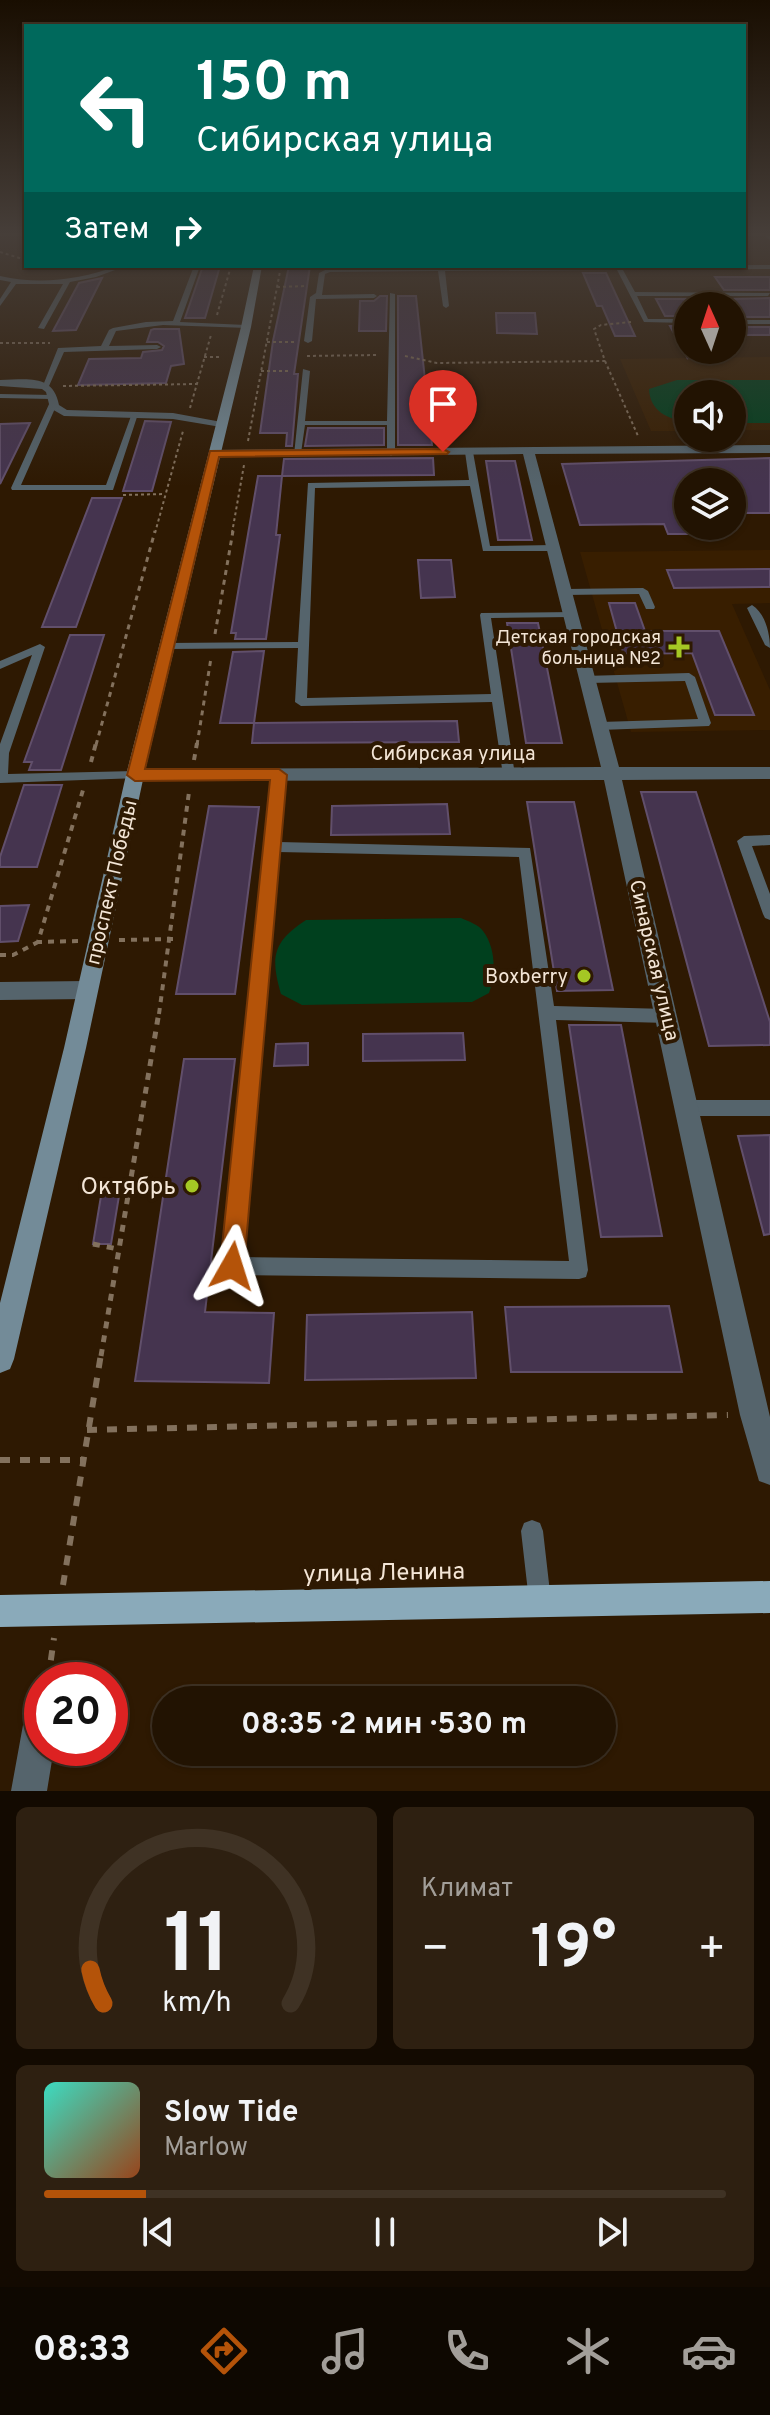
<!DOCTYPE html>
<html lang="ru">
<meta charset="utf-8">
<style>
:root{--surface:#221302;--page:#2e2011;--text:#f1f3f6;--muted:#a29e99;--line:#3f3224;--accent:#b45309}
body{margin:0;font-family:Overpass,sans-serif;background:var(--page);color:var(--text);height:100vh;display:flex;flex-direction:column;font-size:30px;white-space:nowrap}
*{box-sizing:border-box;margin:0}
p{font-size:26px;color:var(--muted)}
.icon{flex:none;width:44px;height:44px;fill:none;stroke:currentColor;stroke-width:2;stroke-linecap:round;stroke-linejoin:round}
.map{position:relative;height:1791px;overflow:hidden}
.panel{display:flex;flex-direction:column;gap:16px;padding:16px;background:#130a01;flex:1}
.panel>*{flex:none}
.banner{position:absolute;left:24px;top:24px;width:722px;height:244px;border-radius:0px;box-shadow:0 2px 6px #0004,0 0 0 2px var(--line);background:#00695c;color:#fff;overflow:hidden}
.needle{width:52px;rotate:357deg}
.buttons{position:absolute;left:674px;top:292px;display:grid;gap:16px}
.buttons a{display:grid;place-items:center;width:72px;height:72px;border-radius:50%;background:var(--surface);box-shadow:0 2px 6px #0004,0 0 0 2px var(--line);font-size:40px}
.speed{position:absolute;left:24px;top:1662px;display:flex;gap:16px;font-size:40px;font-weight:700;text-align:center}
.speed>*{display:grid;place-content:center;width:104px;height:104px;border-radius:50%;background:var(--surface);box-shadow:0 2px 6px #0004,0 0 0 2px var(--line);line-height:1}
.speed .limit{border:12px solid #d22;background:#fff;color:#111}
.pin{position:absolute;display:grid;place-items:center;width:68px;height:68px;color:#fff;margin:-82px -34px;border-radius:50% 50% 50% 0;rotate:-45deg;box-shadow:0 0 8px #0007}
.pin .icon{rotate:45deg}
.me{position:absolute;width:88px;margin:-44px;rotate:6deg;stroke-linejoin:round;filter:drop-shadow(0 0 6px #0008)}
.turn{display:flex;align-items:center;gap:28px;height:168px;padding:0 40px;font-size:36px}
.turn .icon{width:104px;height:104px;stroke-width:2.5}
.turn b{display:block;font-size:56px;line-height:68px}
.then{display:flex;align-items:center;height:76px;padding:0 40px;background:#0003;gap:16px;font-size:30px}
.big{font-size:60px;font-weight:700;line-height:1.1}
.panel .tile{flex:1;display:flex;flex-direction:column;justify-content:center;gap:12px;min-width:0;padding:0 28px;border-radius:12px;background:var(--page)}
.panel .dial{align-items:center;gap:0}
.dial svg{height:208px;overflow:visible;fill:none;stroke:var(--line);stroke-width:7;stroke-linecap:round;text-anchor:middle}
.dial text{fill:var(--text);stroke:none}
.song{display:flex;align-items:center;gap:24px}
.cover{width:96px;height:96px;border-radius:12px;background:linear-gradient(135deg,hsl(170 70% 55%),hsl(20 70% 35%))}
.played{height:8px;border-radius:4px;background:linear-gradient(90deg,var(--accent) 15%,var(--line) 15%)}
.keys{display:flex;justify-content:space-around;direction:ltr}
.heat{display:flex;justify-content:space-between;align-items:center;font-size:44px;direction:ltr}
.panel .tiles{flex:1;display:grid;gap:16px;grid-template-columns:1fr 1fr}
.tile:last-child{grid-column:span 2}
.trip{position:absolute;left:152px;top:1686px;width:464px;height:80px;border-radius:40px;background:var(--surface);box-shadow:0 2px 6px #0004,0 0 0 2px var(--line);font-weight:700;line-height:80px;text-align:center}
.menu{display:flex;height:128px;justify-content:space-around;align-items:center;background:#0e0801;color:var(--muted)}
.menu .icon{width:56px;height:56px}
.menu .on{color:var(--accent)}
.menu b{font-size:36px;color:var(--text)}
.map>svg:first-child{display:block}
.built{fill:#381e00}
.green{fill:#00401e}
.building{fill:#45344f;stroke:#614f6b;stroke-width:2}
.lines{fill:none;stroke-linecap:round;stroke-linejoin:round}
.path-far4{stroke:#83715d;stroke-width:2;stroke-dasharray:3 3;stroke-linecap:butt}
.path-far3{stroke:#83715d;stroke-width:3;stroke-dasharray:5 5;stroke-linecap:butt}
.path-far2{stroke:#83715d;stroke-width:4;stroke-dasharray:6 6;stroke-linecap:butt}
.path-far1{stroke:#83715d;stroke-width:5;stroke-dasharray:7 7;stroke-linecap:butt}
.path{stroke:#83715d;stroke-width:6;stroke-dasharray:10 10;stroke-linecap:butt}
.lane{fill:#55646c;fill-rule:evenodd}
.street{fill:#55646c;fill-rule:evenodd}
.secondary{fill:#738b98;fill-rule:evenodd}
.primary{fill:#8aaaba;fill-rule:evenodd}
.route{fill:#b45309;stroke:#753606;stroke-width:2}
.poi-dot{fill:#a5c824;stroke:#2e1902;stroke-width:3}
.labels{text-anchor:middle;stroke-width:8;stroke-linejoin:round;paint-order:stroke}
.far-poi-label{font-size:18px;fill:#f3e5d6;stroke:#2e1902;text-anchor:end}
.street-label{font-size:20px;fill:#f3e5d6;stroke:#2e1902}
.poi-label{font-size:20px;fill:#f3e5d6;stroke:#2e1902;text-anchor:end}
.near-poi-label{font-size:24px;fill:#f3e5d6;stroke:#2e1902;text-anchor:end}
.near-street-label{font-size:24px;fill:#f3e5d6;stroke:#2e1902}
</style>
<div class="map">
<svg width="770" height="1791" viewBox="0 0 770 1791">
<rect width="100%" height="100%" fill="#2e1902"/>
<path class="built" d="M770 357V430H732V394H688V431H651L620 359Z
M770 550V603L732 604 770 690V730L631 732 580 552Z"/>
<path class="green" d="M677 380H770V423H732V394H688V422C667 419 650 411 649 389Z
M461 918C468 921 479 925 483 931 496 948 496 974 489 993L472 1002 302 1005 281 994C270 956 273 942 306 920Z"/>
<path class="building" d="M203 266H220L205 318H185Z
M289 266H310L294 374H298L292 446H286L287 433H260L273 341Z
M583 273H606L635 336H615L602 306H597Z
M715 277H770V290H724Z
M102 278 76 330 53 331 79 283Z
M380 296H387L386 331H359L360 301H374Z
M398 296H416L432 445H398Z
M770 298V317H732L731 299Z
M656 299H688V316H665Z
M496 313H535L537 334 497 333Z
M670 326H688V359Z
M732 327H770V335H732Z
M154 329H179L184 364 171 366 166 383 78 385 89 359 141 358 143 352 162 350 164 346 158 342H147L151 330Z
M145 421 171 422 152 491H123Z
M30 423 0 484V424Z
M308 428H384V445L305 446Z
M433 458 434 475 282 476 284 459Z
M770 458V513H732V482H688V534H668L664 524 580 525 562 464Z
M486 461H515L532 540H498Z
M258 476H282L276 535H280L266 639H235L236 633H231Z
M92 498H122L76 627H42Z
M418 560H451L455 597 421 598Z
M770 569V587L674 588 667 570Z
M609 603H635L645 631H719L754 715H715L692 653 623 654Z
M507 623H538L562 743H526Z
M70 635H104L61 770H29L32 762H24Z
M264 651 254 723H220L233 652Z
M457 721 459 742 252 743 254 723Z
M24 785H62L37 867H0V857Z
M641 792H696L770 1022V1045L709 1046Z
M527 802H574L613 990 557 991Z
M447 804 450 834 331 835 332 806Z
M209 806 259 807 235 994H176Z
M29 905 18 941 0 942V906Z
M569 1025H621L662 1236 601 1237Z
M463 1033 465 1060 363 1061V1034Z
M308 1043V1065L274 1066 276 1044Z
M184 1059H235L205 1312 274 1313 269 1383 135 1381Z
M770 1135V1234L764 1235 738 1136Z
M101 1196H119L111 1244H93Z
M669 1306 682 1372H511L505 1307Z
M472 1312 476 1378 305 1380 307 1315Z"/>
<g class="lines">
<path class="path-far4" d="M0 252 26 260
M277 287 306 286
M217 315 231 266
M267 342H296
M0 343H50
M307 356 377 355
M405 356 437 363 605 361 594 329 601 325 631 322
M204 357H221
M605 361 638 436
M261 371H291
M63 386 196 384
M190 408 211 335
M248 441 281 266
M123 495 165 494
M155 533 183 431
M232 533 244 465"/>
<path class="path-far3" d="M215 634 233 531
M96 745 155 531
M197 745 211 658"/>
<path class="path-far2" d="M194 760 197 743
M91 762 96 743
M119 940 173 939
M78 941 38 942 83 790
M0 955H13L38 942
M159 1014 189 792"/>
<path class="path-far1" d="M93 1244 118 1249
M101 1356 159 1012"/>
<path class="path" d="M87 1430 728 1415
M0 1460H82
M63 1585 101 1354
M48 1680 54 1638"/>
<path class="lane" d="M765 236H770V240Z
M770 265V269L623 270 635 292 770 293 768 296H637L648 319H688V323L644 322 617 270 445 271 449 306 446 308 443 306 438 271 330 272 325 274 322 295 374 294 377 296 374 298 316 299 312 341 308 343 304 341 310 297 316 293 319 273 329 268Z
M117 266H126L96 277 70 282 44 329 38 328 63 284H16L0 306V299L11 282 0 280V276C40 285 78 280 117 266Z
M194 266H200L180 322 246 325 248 328 163 325 116 331 109 346 157 345 161 347 157 349 64 352 49 386 42 388 58 348 101 346 109 330 113 328 146 322 173 321Z
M390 293 395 294V453L391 456 387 453V425H305L301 453 294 455 303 369 310 371 305 421H387Z
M732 320H770V324H732Z
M0 394 52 395 56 397 52 399 0 398Z
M50 402 57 404 21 485H106L131 416 138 414 113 490H12L11 488Z
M469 449 473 452 490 546 554 545 559 548 554 551H483L470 486 315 488 307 698 491 694 480 615 481 613 575 612V616L571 617 491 618 515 775 513 778H505L503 775 492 702 301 706 295 702 298 648 167 649 162 646 167 643 298 642 308 483 469 480 465 452Z
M643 588 648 591 655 607 654 609H646L639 594 565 595 560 592 565 589Z
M752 605C765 613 770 633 770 648L765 645 747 608Z
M40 644 45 647 9 753 8 774 135 771 139 772 141 775 139 778 0 783V744L32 655 0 669V661Z
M689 673 695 677 711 723 709 726 600 730 594 726 600 722 698 719 685 681 588 683 582 679 584 676Z
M279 771 285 775 279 842 530 848 554 1006 667 1009 672 1011 675 1016 672 1021 667 1023 556 1020 588 1270 586 1277 579 1279 232 1275 225 1273 223 1266 273 775ZM278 852 519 857 569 1261 242 1257Z
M770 835V845L752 846 770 894V920L765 918 763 914 737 841 744 836Z
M688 1100H770V1116H688L682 1113 680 1108 682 1103Z
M532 1520 540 1523 543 1531 551 1601 548 1609 540 1612 532 1609 529 1601 521 1531 524 1523Z"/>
<path class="street" d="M0 380C26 380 53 373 59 405L67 410 173 413 227 423 221 427 173 419 64 416 50 408 46 392 42 389 0 386Z
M770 445V453L535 454 619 767H770V779L622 780 770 1417V1485L759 1481 740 1415 604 780 135 781 126 775 135 769 601 767 523 454 214 457 210 456V450Z
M87 981 95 983 98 990 95 997 87 999 0 1000V982Z
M42 1697V1748H54L47 1791H11L25 1714 30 1702Z"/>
<path class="secondary" d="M254 266H262L251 327 144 775 86 1048 14 1359 10 1369 0 1373V1303L64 1048 126 775 241 327Z"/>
<path class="primary" d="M770 1581V1613L0 1627V1595Z"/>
</g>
<linearGradient id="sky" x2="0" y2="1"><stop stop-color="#190e01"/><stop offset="0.48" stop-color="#463e39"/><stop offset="1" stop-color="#463e39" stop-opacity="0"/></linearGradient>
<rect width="770" height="487" fill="url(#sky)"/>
<path class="route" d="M443 449 449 452 447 454 219 457 145 769H279L287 775 244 1266 241 1275 232 1278 224 1275 220 1266 270 780 135 781 127 775 210 451Z"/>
<g class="poi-dot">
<path d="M675 635h8v8h8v8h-8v8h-8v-8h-8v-8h8z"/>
<circle cx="584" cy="976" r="8"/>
<circle cx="192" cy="1186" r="8"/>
</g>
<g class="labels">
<g class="far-poi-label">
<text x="661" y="643">Детская городская<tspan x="661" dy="21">больница №2</tspan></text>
</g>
<g class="street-label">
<text x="453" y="760">Сибирская улица</text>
<text transform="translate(111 882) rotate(-77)" y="7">проспект Победы</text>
<text transform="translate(655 960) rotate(77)" y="7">Синарская улица</text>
</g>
<g class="poi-label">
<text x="568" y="983">Boxberry</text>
</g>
<g class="near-poi-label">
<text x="176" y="1194">Октябрь</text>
</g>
<g class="near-street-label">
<text transform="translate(384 1572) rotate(-1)" y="8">улица Ленина</text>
</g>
</g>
</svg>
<div class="buttons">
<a><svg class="needle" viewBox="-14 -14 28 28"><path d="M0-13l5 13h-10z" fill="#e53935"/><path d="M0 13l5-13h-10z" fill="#a29e99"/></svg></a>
<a><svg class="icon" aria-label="sound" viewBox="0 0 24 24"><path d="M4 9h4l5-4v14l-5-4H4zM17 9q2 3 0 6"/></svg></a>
<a><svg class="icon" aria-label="layers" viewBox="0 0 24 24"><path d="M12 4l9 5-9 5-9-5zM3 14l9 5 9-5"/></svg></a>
</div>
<div class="speed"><div class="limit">20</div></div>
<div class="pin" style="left:443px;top:452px;background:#d93025"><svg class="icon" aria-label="arrive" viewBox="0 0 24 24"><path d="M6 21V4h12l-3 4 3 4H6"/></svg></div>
<svg class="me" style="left:232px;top:1266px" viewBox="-20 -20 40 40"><path d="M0-17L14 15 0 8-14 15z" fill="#b45309" stroke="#fff" stroke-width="4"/></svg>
<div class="trip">08:35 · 2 мин · 530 m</div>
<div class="banner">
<div class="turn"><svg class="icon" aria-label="left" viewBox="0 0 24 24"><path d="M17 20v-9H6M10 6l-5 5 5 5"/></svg><div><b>150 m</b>Сибирская улица</div></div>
<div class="then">Затем<svg class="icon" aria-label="right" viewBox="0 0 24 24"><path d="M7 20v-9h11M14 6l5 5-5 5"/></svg></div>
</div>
</div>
<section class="panel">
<div class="tiles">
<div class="tile dial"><svg viewBox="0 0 100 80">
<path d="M14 69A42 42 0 1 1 86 69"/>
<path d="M14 69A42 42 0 0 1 9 56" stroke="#b45309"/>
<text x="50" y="56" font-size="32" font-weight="700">11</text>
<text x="50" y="72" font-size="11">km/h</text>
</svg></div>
<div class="tile"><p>Климат</p>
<div class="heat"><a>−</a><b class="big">19°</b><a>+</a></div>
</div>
<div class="tile">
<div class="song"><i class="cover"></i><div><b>Slow Tide</b><p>Marlow</p></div></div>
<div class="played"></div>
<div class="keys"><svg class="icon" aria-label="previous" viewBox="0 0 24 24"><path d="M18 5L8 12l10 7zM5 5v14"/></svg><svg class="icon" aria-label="pause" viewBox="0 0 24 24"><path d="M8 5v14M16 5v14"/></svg><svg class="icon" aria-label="next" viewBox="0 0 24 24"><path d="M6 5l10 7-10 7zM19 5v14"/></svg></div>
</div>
</div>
</section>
<nav class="menu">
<b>08:33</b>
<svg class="icon on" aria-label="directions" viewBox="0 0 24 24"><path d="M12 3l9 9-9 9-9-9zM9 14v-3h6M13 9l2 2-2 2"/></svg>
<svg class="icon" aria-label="music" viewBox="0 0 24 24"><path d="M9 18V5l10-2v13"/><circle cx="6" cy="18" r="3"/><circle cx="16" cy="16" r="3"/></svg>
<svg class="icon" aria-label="phone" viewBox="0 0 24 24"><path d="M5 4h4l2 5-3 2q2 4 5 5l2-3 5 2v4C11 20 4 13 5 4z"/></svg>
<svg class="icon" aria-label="climate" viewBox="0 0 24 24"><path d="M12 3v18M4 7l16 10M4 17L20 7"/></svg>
<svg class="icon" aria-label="car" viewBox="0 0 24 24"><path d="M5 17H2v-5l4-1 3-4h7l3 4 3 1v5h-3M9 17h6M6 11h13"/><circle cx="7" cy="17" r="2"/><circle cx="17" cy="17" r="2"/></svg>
</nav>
